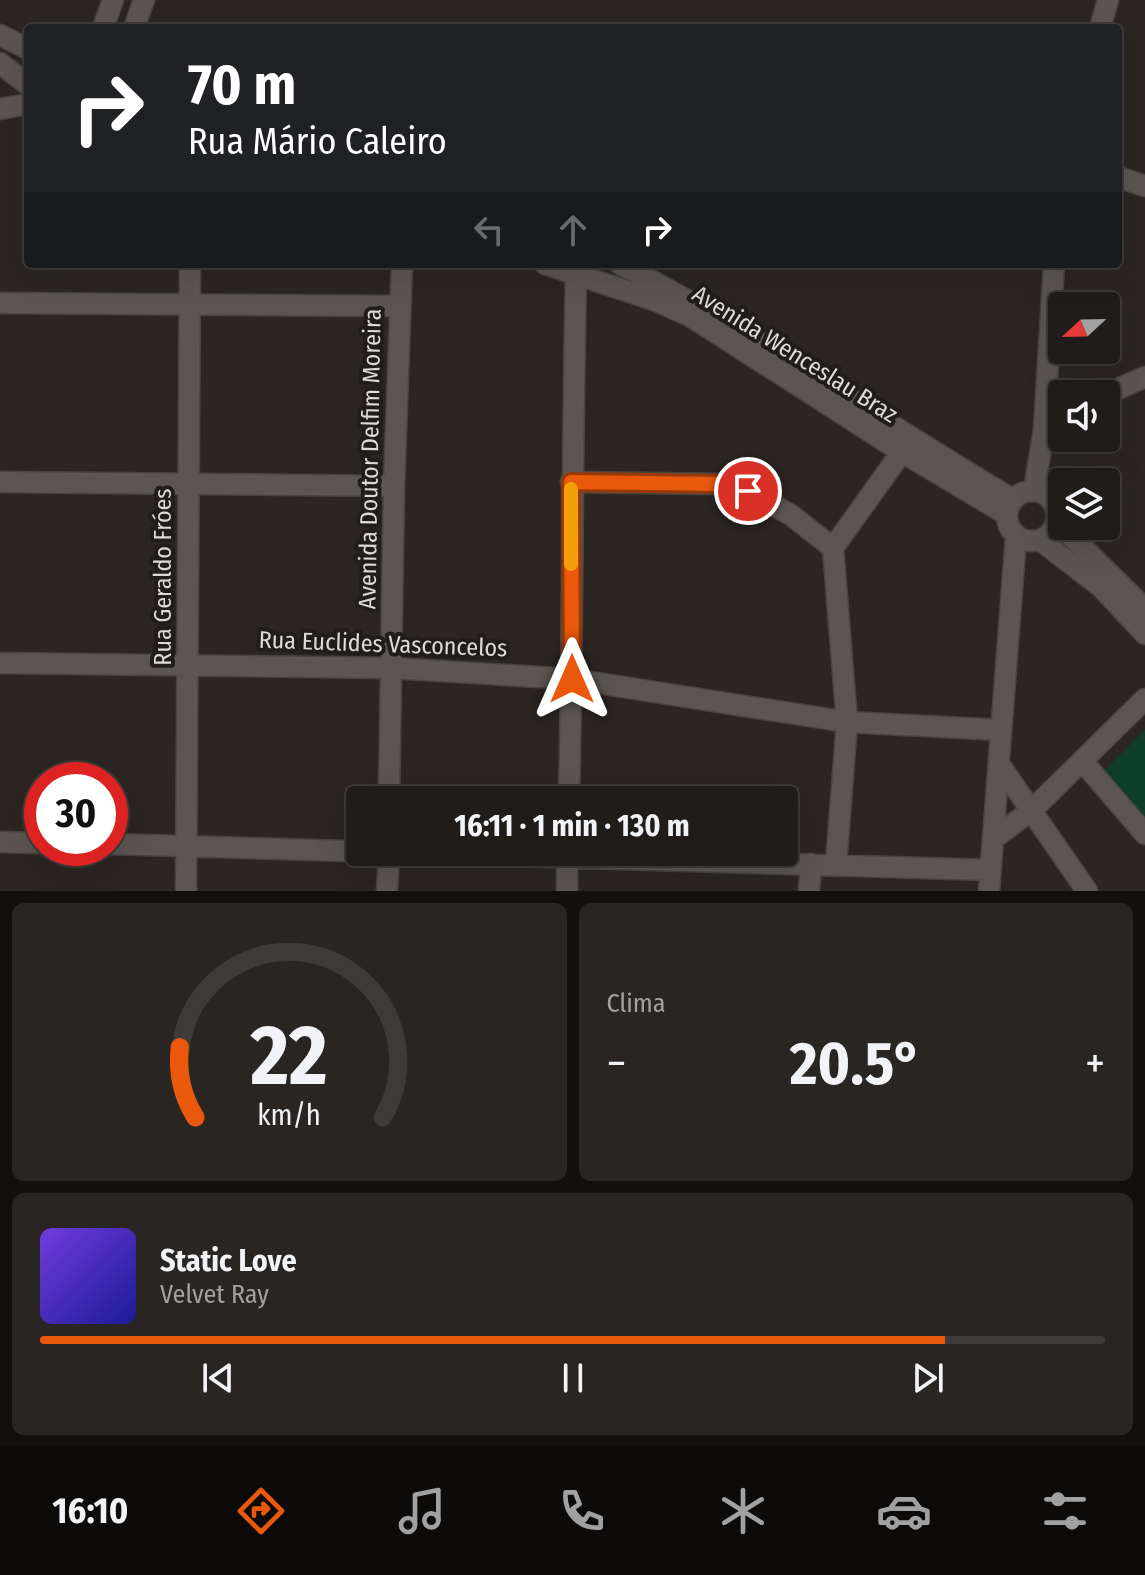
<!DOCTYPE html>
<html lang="pt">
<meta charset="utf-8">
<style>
:root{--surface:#201c1a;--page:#282523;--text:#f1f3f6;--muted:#a2a1a2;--line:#3d3a39;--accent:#ea580c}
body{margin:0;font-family:"Fira Sans Condensed",sans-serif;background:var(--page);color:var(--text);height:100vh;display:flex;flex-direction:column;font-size:30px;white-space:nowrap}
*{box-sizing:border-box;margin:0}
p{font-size:26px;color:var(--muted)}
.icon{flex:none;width:44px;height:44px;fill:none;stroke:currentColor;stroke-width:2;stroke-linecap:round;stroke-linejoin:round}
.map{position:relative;height:891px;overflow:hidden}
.drawer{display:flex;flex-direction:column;gap:12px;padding:12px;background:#120f0e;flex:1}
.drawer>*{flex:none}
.banner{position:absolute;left:24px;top:24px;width:1098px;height:244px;border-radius:8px;box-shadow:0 8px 32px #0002,0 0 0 2px var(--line);background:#202124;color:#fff;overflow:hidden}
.needle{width:52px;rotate:248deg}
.controls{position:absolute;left:1048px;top:292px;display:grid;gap:16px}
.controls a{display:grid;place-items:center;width:72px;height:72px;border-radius:8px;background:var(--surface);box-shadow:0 8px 32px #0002,0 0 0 2px var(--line);font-size:40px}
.speed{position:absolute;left:24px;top:762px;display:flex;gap:16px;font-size:40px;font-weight:700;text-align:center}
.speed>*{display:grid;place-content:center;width:104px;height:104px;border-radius:50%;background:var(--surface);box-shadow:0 8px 32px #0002,0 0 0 2px var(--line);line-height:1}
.speed .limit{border:12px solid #d22;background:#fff;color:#111}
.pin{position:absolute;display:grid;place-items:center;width:68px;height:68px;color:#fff;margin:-34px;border:4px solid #fff;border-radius:50%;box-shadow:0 2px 8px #0007}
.me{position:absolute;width:88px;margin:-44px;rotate:0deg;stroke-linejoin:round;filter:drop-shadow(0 0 6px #0008)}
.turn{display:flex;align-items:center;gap:28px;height:168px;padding:0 32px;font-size:36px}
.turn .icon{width:104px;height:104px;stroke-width:2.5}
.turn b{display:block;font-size:56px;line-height:68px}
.lanes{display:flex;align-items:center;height:76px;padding:0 32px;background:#0003;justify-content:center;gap:40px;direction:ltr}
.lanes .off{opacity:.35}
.big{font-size:60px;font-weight:700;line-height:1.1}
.drawer .widget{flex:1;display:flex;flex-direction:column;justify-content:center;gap:12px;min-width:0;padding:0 28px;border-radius:12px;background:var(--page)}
.drawer .dial{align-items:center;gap:0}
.dial svg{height:208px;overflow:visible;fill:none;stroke:var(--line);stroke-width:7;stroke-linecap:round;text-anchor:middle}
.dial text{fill:var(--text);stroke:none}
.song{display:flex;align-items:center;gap:24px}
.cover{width:96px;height:96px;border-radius:12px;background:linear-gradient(135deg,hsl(260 70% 55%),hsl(240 70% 35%))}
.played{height:8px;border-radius:4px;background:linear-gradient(90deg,var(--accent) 85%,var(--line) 85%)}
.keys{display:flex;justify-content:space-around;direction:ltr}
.heat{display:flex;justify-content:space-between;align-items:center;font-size:44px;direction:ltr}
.drawer .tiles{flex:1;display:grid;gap:12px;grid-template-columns:1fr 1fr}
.widget:last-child{grid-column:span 2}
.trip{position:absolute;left:346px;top:786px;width:452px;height:80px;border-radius:8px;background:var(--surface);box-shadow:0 8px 32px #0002,0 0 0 2px var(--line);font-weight:700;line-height:80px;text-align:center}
.dock{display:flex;height:128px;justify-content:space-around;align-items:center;background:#0d0b0a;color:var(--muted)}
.dock .icon{width:56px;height:56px}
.dock .active{color:var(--accent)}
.dock b{font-size:36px;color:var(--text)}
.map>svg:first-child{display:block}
.green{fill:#0e3d29}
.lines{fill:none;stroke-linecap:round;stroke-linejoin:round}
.minor-casing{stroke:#484440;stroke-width:23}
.tertiary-casing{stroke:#484440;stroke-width:23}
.minor{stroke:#5b5651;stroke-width:20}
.tertiary{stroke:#5b5651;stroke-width:20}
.route-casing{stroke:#983908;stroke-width:20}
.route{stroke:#ea580c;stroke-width:14}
.slow{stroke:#f59e0b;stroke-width:14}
.labels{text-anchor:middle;stroke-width:8;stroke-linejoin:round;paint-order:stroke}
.street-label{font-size:24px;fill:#dddad7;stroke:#211d18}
</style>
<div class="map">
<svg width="1145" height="891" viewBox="0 0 1145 891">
<rect width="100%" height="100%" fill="#2b2622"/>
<path class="green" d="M1145 730V817L1103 772Z"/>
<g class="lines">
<defs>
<path id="minor" d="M1100 28 1108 0
M0 109 28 104
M1118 177 1145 186
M0 303 399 306
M1106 394 1145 377
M0 482 394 486
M571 482 723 484 748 491 791 515 833 548
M1034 490 1044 430 1054 264
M0 663 391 668 572 679 847 722 1001 730
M1083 762 1145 834
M999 764 1087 891
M389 800 394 486 402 264
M569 800C573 625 572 451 576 276L579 264
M993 839 1033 809 1145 699
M0 842 42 843
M110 844 990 870
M836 865 847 722 833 548 911 439
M186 891 190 264
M387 891 389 852
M567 891V852
M809 891 811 864
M989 891 1016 536"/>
<path id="tertiary" d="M103 28 113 0
M134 28 144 0
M0 35 28 49
M0 63 28 85
M545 264 654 300 690 316 902 452 1006 514
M620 264C756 334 881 421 1012 499
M1007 516a25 25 0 1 1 50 0a25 25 0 1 1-50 0Z
M1056 521 1145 609
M1040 540 1101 587 1145 634"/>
</defs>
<use href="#minor" class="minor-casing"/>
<use href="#tertiary" class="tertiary-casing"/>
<use href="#minor" class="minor"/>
<use href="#tertiary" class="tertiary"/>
</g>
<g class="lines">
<defs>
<path id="route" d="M572 679 571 482 723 484 748 491"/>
</defs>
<use href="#route" class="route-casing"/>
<use href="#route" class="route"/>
<path class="slow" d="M571 489V564"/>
</g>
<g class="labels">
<g class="street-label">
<text transform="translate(795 354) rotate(32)" y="8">Avenida Wenceslau Braz</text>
<text transform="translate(370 459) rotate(-89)" y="8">Avenida Doutor Delfim Moreira</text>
<text transform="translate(163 577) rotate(-90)" y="8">Rua Geraldo Fróes</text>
<text transform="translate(383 644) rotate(2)" y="8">Rua Euclides Vasconcelos</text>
</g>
</g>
</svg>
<div class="controls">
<a><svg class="needle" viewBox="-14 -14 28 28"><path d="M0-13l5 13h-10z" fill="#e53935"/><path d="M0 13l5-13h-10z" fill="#a2a1a2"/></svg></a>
<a><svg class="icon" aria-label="sound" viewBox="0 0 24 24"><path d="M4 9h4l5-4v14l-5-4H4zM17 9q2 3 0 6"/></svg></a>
<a><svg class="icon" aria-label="layers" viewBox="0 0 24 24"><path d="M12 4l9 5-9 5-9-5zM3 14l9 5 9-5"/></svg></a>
</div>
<div class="speed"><div class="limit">30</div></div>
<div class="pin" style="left:748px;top:491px;background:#d93025"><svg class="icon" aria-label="arrive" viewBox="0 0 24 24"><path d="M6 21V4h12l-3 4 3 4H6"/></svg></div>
<svg class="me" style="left:572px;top:679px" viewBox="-20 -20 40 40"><path d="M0-17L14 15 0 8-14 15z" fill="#ea580c" stroke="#fff" stroke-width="4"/></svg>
<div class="trip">16:11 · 1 min · 130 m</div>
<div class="banner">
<div class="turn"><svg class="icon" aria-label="right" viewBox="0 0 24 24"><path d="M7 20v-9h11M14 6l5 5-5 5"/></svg><div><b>70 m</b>Rua Mário Caleiro</div></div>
<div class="lanes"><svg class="icon off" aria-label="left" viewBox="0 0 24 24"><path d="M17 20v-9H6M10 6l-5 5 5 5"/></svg><svg class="icon off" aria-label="ahead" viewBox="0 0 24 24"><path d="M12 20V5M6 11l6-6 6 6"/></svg><svg class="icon" aria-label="right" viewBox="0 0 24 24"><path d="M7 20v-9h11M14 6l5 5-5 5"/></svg></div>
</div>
</div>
<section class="drawer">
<div class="tiles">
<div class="widget dial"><svg viewBox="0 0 100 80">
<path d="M14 69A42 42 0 1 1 86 69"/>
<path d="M14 69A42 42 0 0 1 8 42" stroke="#ea580c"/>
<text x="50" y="56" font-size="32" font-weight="700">22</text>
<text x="50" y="72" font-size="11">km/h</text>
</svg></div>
<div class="widget"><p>Clima</p>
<div class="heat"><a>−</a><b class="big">20.5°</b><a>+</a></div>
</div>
<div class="widget">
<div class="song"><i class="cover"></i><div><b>Static Love</b><p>Velvet Ray</p></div></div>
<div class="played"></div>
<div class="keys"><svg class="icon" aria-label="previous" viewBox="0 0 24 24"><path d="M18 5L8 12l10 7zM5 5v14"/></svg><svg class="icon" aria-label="pause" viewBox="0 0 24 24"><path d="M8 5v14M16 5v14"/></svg><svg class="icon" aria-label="next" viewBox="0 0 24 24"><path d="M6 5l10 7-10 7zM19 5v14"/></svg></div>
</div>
</div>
</section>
<nav class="dock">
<b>16:10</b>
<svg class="icon active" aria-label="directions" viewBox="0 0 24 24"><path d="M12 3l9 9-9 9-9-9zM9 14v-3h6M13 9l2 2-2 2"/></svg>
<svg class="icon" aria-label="music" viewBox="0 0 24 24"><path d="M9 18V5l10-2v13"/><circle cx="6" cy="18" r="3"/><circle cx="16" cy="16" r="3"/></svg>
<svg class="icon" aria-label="phone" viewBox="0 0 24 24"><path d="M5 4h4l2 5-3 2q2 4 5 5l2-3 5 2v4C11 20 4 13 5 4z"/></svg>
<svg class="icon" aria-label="climate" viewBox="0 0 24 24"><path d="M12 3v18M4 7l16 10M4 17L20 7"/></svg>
<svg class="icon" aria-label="car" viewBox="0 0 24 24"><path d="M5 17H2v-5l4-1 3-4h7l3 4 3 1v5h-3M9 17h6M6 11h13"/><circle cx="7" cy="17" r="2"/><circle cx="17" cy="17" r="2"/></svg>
<svg class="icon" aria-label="filters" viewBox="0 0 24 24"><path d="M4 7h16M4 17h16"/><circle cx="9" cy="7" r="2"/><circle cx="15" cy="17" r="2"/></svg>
</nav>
